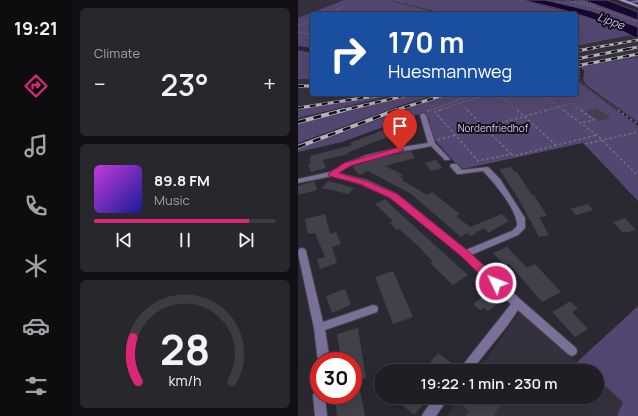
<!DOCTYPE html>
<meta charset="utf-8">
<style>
:root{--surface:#201e24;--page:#28272c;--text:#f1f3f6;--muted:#a2a2a6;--line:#3d3c41;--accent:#db2777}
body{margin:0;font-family:Manrope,sans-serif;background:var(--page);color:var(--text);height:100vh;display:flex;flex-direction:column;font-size:15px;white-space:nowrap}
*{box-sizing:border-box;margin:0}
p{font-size:13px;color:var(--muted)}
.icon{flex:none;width:22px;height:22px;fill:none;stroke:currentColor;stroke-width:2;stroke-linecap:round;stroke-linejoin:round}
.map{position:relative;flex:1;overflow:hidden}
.panel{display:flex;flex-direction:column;gap:8px;padding:8px;background:#121014;width:226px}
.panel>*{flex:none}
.banner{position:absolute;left:12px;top:12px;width:268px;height:84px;border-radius:4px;box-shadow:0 4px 16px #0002,0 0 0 1px var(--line);background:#1a4fa0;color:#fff;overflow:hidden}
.speed{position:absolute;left:12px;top:352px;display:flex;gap:8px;font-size:20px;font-weight:700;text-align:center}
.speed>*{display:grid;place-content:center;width:52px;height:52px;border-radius:50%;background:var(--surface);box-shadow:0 4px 16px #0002,0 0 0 1px var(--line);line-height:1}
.speed .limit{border:6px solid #d22;background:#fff;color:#111}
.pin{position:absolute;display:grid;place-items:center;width:34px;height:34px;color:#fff;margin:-41px -17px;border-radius:50% 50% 50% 0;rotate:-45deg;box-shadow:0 0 4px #0007}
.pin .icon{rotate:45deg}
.me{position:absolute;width:44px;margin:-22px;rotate:313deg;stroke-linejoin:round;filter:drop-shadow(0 0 3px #0008)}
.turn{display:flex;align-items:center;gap:14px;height:84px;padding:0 12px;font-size:18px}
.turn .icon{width:52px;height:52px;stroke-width:2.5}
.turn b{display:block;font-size:28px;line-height:34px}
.big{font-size:30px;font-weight:600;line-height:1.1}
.panel .tile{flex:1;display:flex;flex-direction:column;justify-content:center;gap:6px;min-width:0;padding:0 14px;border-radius:6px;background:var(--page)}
.panel .dial{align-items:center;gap:0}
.dial svg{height:104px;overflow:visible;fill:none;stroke:var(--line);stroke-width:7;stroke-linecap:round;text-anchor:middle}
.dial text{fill:var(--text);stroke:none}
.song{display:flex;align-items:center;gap:12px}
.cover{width:48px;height:48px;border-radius:6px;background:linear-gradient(135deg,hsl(290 70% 55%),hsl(240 70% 35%))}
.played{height:4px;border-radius:2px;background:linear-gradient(90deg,var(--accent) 85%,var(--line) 85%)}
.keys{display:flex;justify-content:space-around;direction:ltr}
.heat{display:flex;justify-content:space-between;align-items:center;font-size:22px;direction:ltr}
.trip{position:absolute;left:76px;top:364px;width:230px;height:40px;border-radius:20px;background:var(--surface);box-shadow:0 4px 16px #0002,0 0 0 1px var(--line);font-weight:600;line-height:40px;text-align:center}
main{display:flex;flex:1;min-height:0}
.tabs{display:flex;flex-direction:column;width:72px;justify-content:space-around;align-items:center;background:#0d0c0e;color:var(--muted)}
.tabs .icon{width:28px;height:28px}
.tabs .on{color:var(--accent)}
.tabs b{font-size:18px;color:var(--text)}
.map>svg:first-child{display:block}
.built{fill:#34303e}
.green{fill:#534771}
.water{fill:#17062f;stroke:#574a69}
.building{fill:#424048}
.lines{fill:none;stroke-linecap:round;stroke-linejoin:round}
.service-casing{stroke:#45434b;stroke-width:2.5}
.minor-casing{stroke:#45434b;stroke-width:2}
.secondary-casing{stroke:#45434b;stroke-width:2}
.path-far1{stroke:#737179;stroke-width:1;stroke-dasharray:1.5 1.5;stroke-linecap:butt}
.path{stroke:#737179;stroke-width:1.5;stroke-dasharray:2.5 2.5;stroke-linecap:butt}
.service{fill:#7a7098;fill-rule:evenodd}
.minor{fill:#7a7098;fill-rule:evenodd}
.secondary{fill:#a997d7;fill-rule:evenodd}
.rail-far2-casing{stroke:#b4b2b9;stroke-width:2.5}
.rail-far1-casing{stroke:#b4b2b9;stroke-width:3}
.rail-casing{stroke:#b4b2b9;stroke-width:4}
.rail-far2{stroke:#121115;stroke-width:1.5;stroke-dasharray:4.5;stroke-linecap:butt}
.rail-far1{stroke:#121115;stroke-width:2;stroke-dasharray:6;stroke-linecap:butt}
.rail{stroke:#121115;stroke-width:2.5;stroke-dasharray:8;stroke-linecap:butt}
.path-bridge{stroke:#737179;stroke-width:1;stroke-dasharray:1.5 1.5;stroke-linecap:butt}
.route{fill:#db2777;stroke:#8e194d}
.labels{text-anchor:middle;stroke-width:4;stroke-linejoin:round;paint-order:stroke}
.far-park-label{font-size:10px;fill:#d8ccfb;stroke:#121115}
.far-water-label{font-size:11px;font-style:italic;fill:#cebefb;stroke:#121115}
</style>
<main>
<nav class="tabs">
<b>19:21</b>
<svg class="icon on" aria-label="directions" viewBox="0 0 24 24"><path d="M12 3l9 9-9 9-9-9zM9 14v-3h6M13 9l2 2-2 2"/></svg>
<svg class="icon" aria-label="music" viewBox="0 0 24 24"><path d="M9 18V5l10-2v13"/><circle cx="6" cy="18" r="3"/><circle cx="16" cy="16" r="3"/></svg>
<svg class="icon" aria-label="phone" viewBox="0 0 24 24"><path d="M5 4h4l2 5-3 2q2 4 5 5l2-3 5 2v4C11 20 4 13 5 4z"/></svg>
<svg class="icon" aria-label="climate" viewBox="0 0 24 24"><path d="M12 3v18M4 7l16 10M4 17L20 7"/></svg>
<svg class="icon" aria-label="car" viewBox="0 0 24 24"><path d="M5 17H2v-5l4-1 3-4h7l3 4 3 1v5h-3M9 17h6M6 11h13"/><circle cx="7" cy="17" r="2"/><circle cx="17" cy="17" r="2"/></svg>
<svg class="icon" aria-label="filters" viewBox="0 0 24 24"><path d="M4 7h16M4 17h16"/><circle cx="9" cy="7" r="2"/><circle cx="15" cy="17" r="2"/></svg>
</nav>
<section class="panel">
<div class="tile"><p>Climate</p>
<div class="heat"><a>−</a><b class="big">23°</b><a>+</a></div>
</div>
<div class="tile">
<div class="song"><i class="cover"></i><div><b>89.8 FM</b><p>Music</p></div></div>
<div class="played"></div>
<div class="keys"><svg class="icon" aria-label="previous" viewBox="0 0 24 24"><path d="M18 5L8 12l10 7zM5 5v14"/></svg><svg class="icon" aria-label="pause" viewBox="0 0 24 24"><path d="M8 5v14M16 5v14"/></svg><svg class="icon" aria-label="next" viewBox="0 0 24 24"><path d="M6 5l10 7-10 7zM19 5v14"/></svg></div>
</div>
<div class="tile dial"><svg viewBox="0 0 100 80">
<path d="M14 69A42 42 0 1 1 86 69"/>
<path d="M14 69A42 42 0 0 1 10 35" stroke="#db2777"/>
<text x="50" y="56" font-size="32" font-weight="700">28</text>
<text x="50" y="72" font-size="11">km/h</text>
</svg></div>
</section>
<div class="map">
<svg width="340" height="416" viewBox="0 0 340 416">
<rect width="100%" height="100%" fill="#2a2830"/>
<path class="built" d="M0 0H46L0 18Z
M340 33V57L278 69V46Z
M0 79H14V94H93L0 109Z
M100 94H121L53 109 0 123V118Z
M140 94H156L128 102 0 149V143L104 105Z
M220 314H225L290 371H180Z
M299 379 326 402 319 416H149L162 397H299Z"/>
<path class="green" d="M46 0H90L144 14H14V48L0 46V18Z
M94 0H224L296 19 328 31 333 35 278 46V14H150Z
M247 0 288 1 340 20V27L293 11Z
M0 50 14 53V79H0Z
M340 57V122L288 85 285 80 286 71 283 67Z
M278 69H279V79L286 86 340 126V201L285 143 165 169 161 167 137 140 128 114 118 115 44 142 0 152V149L128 102 156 94H278Z
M93 94H100L0 118V109Z
M121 94H140L104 105 0 143V123L53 109Z
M340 306V416H319L325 402 299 379V371H290L279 362Z"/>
<path class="water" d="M224 0H247L256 2 293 11 340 27V39C304 19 264 9 224 0Z
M281 0H309L340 12V20L288 1Z"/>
<path class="building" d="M298 108 313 118 301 121 287 111Z
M90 128 97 134 49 153 50 154 25 160 28 168 13 172 10 164 13 163 11 159 13 158 12 156 54 145 52 143Z
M113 151 117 158 87 166 105 175 102 177 106 179 104 180 129 195 134 192 162 214 158 216 172 227 204 214 211 221 190 233 186 228 173 236 169 233 163 237 113 194 70 171 62 175 54 167 79 158Z
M138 160 144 168 133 171 127 163Z
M213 167 216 172H219L234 195H236L249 216 241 217 251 235 241 237 220 198 201 169Z
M16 181 19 190 0 195V186Z
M30 181 46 185 56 188 50 194 24 188Z
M87 199 97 209 170 275 155 285 132 263 135 262 119 245 101 229 99 230 92 223 95 221 77 204Z
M290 204 295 210 278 215 272 209Z
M27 214 32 234 38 232 43 244 34 247 39 263 22 269 19 259 27 257 17 233 10 234 7 219Z
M327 218 338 230 325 233 315 222Z
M209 247 229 268 237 264 263 292 244 302 211 264 207 266 195 253Z
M95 271 115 317 95 324 77 277Z
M47 289 53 305 34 313 28 296Z
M190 293 201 303 190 311 186 308 182 310 175 304Z
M271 302H273L280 309 274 312 290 329 277 337 254 312Z
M60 328 68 378 60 380 67 416H39L37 399 55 395V361H43L39 334Z
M140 353 155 364 149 371H125Z
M95 397H132L116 415Z
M172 397H208L195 416H167L171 411 165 406Z"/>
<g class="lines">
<defs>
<path id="service" d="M340 0V2L332 3 331 2Z"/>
<path id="minor" d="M125 113 128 115 137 143 151 158 152 159 151 160H147L133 146C101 153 67 154 40 173L68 180 99 194 168 250 209 233 214 231 219 226C220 211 196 182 185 171L162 174H159L152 166 153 164H159L164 170 190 167 202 179 227 218V228L220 235 173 255 223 300 278 348 279 351 278 354 274 356 270 354 220 310 209 326 173 371H160L213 304 164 256 93 198 62 184 34 176 0 183V179L32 172 48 163 69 155 104 147 130 143 122 115Z
M4 248 7 249 8 251 25 322 75 305 79 306 80 309 79 312 27 330 32 361H21V362L20 361 16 328 0 253 1 249Z
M21 389V395H27L29 416H17L15 395 17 391Z
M137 397H151L138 416H124L126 412Z"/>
<path id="secondary" d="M321 0H327L340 5V7Z"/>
</defs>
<use href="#service" class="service-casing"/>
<use href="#minor" class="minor-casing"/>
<use href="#secondary" class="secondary-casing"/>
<path class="path-far1" d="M93 0 149 14
M268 0 306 10 340 22
M277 0 298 6
M29 14 47 6
M0 26 14 20
M0 32 14 35
M296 64 340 56
M281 68 282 79 287 86 322 111
M201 94 220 111
M244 94 266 111
M162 103 191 94
M130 111 178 94
M140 111 162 103 170 111
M246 111 274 103 284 111"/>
<path class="path" d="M143 110 137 112 180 161 213 154 169 110
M219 110 258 145
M265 110 299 135 340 176
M283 110 296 120 283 123
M320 110 340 124
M129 111 133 110
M108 122 107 121 117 117
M140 140 250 110
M287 144 340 132
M213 154 216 156 299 135"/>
<use href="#service" class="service"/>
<use href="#minor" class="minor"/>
<use href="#secondary" class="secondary"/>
<defs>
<path id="rail-far2" d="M289 49 340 40
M330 49 340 47"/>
<path id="rail-far1" d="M278 51 295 48
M278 59 335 48
M278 66 340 54
M0 86H14
M0 108 83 95
M42 111 114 94
M95 111 149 94"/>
<path id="rail" d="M0 122 46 110
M0 147 98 110"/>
</defs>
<use href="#rail-far2" class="rail-far2-casing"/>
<use href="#rail-far1" class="rail-far1-casing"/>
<use href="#rail" class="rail-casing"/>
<use href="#rail-far2" class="rail-far2"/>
<use href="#rail-far1" class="rail-far1"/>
<use href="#rail" class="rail"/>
<path class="path-bridge" d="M278 68 296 64"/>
</g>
<path class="route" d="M102 147 106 150 105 151 52 166 41 173 68 181 99 194 170 251 202 280 203 283 202 286 198 287 194 286 163 256 92 198 62 184 31 176 30 174 46 163Z"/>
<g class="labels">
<g class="far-park-label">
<text x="195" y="132">Nordenfriedhof</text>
</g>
<g class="far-water-label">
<text transform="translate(313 21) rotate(20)" y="4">Lippe</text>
</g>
</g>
</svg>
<div class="speed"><div class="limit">30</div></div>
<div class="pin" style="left:102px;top:150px;background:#d93025"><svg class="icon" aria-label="arrive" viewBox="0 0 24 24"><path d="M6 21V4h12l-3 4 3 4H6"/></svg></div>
<svg class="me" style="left:198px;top:283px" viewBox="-20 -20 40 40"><circle r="17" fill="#db2777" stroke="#fff" stroke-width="3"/><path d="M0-11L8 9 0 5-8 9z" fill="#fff"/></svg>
<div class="trip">19:22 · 1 min · 230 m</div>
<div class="banner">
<div class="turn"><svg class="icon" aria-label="right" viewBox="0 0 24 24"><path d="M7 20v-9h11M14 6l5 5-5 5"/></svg><div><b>170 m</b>Huesmannweg</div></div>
</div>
</div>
</main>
